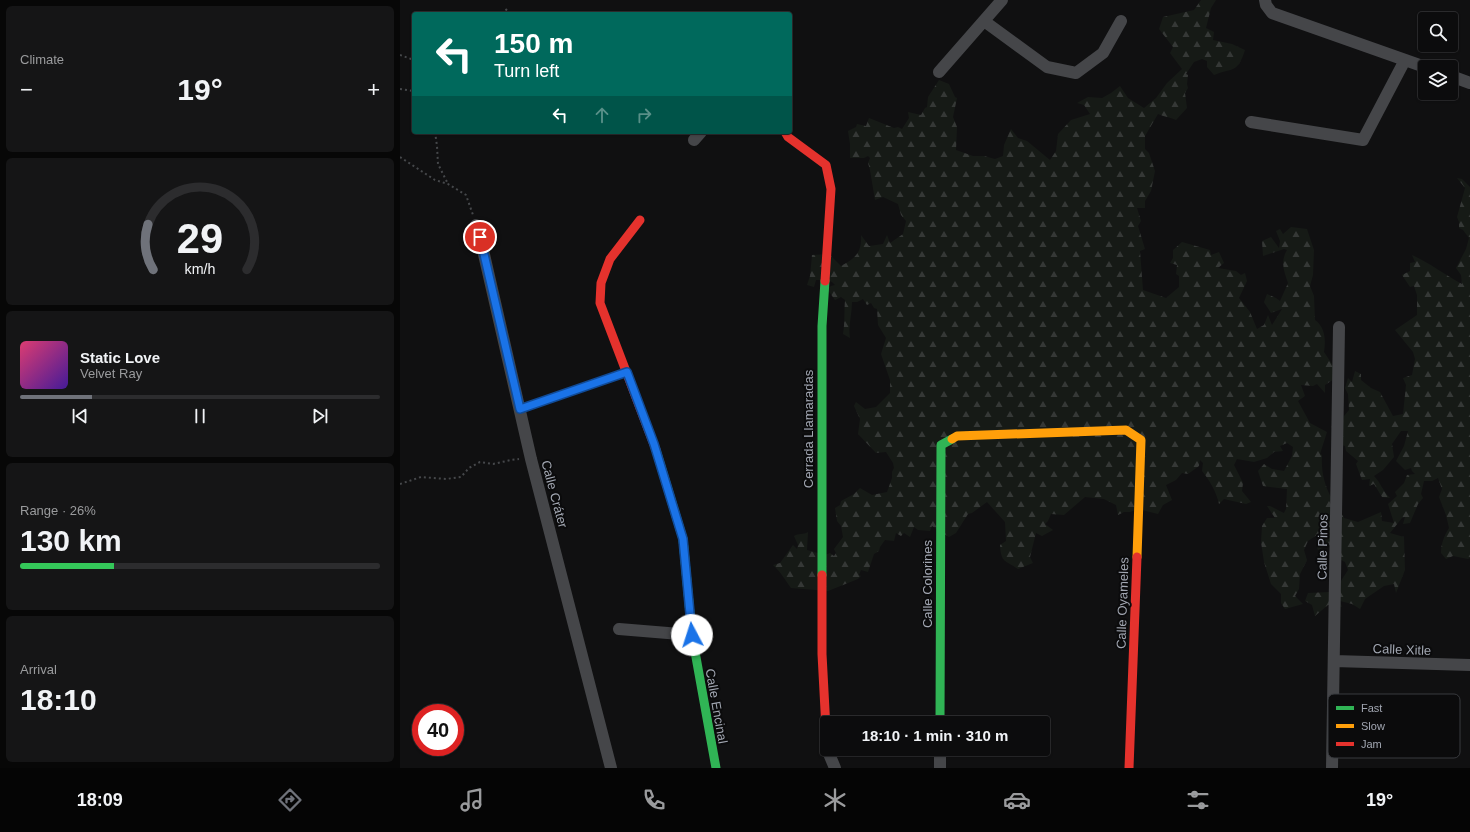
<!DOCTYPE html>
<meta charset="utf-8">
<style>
:root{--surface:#0c0c0d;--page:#151516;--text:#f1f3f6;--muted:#9a9b9d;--line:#2c2c2e;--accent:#6f727a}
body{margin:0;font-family:Arial,sans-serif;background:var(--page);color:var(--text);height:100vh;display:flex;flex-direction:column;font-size:15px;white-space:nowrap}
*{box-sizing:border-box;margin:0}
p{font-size:13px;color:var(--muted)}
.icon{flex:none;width:22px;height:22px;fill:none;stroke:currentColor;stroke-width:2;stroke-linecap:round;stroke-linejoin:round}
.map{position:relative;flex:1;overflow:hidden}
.sheet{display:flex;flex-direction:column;gap:6px;padding:6px;background:#070707;width:400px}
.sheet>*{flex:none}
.hud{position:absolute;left:12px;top:12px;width:380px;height:122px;border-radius:4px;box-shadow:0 1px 3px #0004,0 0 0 1px var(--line);background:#00695c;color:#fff;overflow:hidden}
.controls{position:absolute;left:1018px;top:12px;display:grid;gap:8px}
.controls a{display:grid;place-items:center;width:40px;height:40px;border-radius:4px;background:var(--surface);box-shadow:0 1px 3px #0004,0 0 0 1px var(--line);font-size:20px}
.speed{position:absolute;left:12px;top:704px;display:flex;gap:8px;font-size:20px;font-weight:700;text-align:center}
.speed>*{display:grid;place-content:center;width:52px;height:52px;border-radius:50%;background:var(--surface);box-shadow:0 1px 3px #0004,0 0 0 1px var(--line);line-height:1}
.speed .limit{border:6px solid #d22;background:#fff;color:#111}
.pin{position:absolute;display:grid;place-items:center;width:34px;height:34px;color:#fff;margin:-17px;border:2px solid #fff;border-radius:50%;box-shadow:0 1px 4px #0007}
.me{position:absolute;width:44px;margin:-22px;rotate:355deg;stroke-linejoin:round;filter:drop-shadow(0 0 3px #0008)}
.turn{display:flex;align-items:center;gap:14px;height:84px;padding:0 16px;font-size:18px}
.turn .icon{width:52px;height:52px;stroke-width:2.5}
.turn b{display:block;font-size:28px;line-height:34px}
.lanes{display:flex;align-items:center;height:38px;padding:0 16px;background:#0003;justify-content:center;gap:20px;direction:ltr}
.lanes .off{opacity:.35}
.big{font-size:30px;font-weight:700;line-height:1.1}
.sheet .card{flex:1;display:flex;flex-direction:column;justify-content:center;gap:6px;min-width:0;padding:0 14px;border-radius:6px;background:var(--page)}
.sheet .dial{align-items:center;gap:0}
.dial svg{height:104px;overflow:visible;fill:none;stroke:var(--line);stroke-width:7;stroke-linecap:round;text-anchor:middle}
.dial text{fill:var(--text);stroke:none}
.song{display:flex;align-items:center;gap:12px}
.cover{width:48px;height:48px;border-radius:6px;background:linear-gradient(135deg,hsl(340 70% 55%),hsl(260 70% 35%))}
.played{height:4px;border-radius:2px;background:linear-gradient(90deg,var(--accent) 20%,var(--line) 20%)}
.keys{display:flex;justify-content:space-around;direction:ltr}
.heat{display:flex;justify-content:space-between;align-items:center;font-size:22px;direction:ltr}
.charge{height:6px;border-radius:3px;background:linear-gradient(90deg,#34c759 26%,var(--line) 0)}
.trip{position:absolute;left:420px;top:716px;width:230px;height:40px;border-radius:4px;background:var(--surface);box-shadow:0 1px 3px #0004,0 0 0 1px var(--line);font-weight:700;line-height:40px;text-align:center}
.dock{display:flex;height:64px;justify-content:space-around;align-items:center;background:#050505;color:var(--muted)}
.dock .icon{width:28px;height:28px}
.dock .current{color:var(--accent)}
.dock b{font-size:18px;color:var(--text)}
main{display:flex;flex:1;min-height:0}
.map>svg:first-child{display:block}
.forest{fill:url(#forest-firs)}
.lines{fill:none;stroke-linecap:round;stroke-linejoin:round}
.path{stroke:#46484b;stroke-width:2;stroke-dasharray:2 3;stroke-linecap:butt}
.lane{stroke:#454649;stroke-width:6}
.street{stroke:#454649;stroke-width:12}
.fast{stroke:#30b455;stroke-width:9}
.slow{stroke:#ff9f0a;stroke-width:9}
.jam{stroke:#e5322d;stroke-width:9}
.route-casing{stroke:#114b97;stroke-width:10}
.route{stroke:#1a73e8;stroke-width:7}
.labels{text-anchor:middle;stroke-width:4;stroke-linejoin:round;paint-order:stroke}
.street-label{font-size:13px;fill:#a2a7b2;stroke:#0b0b0c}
.key{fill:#0b0b0c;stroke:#383a3e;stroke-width:1}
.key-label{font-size:11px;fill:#a2a7b2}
</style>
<main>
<section class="sheet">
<div class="card"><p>Climate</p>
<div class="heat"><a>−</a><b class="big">19°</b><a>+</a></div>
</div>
<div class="card dial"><svg viewBox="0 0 100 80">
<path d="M14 69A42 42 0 1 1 86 69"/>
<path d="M14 69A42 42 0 0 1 10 34" stroke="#6f727a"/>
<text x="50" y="56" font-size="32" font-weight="700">29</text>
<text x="50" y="72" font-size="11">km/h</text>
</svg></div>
<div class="card">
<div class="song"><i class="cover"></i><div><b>Static Love</b><p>Velvet Ray</p></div></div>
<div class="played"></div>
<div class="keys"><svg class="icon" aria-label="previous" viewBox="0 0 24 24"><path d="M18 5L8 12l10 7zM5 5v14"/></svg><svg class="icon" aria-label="pause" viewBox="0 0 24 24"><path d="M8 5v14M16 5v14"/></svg><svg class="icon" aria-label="next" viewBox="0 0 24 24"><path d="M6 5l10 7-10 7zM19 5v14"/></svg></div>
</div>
<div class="card"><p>Range · 26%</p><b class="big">130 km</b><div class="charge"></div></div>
<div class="card"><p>Arrival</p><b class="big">18:10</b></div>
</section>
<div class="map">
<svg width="1070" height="768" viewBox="0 0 1070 768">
<defs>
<pattern id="forest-firs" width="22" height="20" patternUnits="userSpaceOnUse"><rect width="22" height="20" fill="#161a16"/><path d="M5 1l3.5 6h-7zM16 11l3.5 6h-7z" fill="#353836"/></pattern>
</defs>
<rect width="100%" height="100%" fill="#101011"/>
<path class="forest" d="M801 0H816L811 8 806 28 814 32 813 40 832 44 845 50C837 74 834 67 814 75L807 67V61L802 59 794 62 786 74 788 75 787 84 788 88 785 93 787 108 776 120C770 117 764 117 758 114L745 136V149L749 153 755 171 751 191 745 201V208H737L741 221 738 226 745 249 740 251 743 290 766 298 779 287V276L776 274 777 265 770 263 773 258V250L782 242 810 250 811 255 819 252 824 263 818 268 836 271 841 275 845 273 847 281 839 298 850 312 857 329 864 325 868 315 872 325 882 309 871 313 864 302 867 294 876 298 880 301 888 283C884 271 880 262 887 250L884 249 863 256 862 241 871 237 879 248 880 241 876 231 880 229 883 234 891 227 907 229 914 250 913 275 910 286 914 296 915 320C925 327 926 340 924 352L936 370 937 377 925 385V393L917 384 913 386 901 385 905 396 898 401 910 423 927 432 920 454 922 455C921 471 924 485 932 499 936 506 941 511 944 518L958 522 981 512 982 521 994 523 988 504 997 496 995 492 1004 483 1007 475 1015 474 1012 471 1011 468 1005 470 996 461 1004 446 1008 431H1001L992 444 994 457 983 470 974 476C981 483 982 490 990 498L982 497 974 484 969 486 970 479 962 480 956 464 958 461 946 451 945 446 931 442 936 435 931 427 943 421 944 416 949 410 948 394 945 388 948 378 952 382 955 371 961 374V380L971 388 980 392 993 416 1003 414 1006 385 1003 378 1012 375 1015 359 1013 352 995 330 1017 315V295L1014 286 1010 287 1002 275 1010 271V263L1015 262 1012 255C1030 263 1045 275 1062 284L1061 275 1056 268 1066 249 1069 238 1063 230 1059 228V222L1057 217 1065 188 1057 178 1062 179 1070 187V558L1068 559 1053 556 1046 559 1041 553C1041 544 1044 536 1049 528L1046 515 1039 497 1042 489 1038 478 1032 481H1024L1021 494 1023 498 1018 504 1010 523 1003 524 1005 517 1002 518 990 533 1004 537 1005 570 996 593 994 584 984 586 965 599 960 609 952 604 940 601 942 607 928 605 915 616 912 605 905 601 908 593 929 592 939 584 948 570 945 562 941 560 930 545 918 550 916 544 917 535 908 541 904 550 907 560 900 574 899 589 895 596 903 604 885 609 881 603V594L871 584 864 562 861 542 862 526 867 518H875L867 506H870L884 513 886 509 887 489 863 486 858 471 864 464 872 469 884 471 892 456 893 447 887 443 880 446 883 451 874 452 867 458 854 462 837 459 834 465 843 483 842 491 851 502 846 504 824 499 819 504C816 491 810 481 802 471L803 463 800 460 799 466 788 474 782 473 776 480 766 485 772 500 763 505 758 514 738 509 730 512H724L718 515 716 505 704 499 685 497 664 515 651 514 648 521 645 524 653 530 642 536 636 533 630 557 633 563 618 569C605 560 601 563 600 545L606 541 605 522 587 502 572 513 568 514 556 533 549 537 532 526 530 531 518 530 514 527 510 537 504 533 501 536 496 533 494 541 485 540 480 547 479 551 474 554 468 572 461 570 459 575 461 576 458 579 428 591 391 588C385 580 381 572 373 565L380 563 393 545 397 549 398 545 394 536C399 533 403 535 408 532L407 550 425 555 430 553 434 556 436 553 434 549 443 537 441 526 437 521 435 508 440 505 441 501 454 494 460 488 472 495 487 492 492 478V472L494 468 493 463 486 452 476 453 458 434 460 419 454 406 456 402 465 409 476 407 490 393V380L481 354 486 338 478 325 477 309 474 308 471 303 467 305 463 299 457 302H452C452 314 448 326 450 338L443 334C445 323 444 312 445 300L441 297 435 300 427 289 431 286 435 285C429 278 425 280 416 280L414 287 407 285 410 276 412 255 429 254 441 266C456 258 462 252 461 235L469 246 483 244 487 235 490 243 503 234 506 221 501 215 498 204 483 197 475 200 470 170 468 163 470 158 468 156 464 158H450V144L448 131 456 127 457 124 466 126 469 118 494 128 498 127 502 129 509 118 508 112 521 115 525 108 527 107 528 97 539 80 549 84 555 97 557 98 553 117 557 127 556 150 573 156H584L595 159 603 156 604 145 611 129 618 138 627 141 650 160 656 151 658 134 671 120 690 114 684 105 677 103 688 97 702 98 711 93 720 86 728 98 744 108 756 98 767 83 782 69 770 53 773 47 759 29 763 17 794 10Z"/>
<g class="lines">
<path class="path" d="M102 14 108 8
M0 55 14 60
M0 89 14 91
M35 132 37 146 38 164 48 184
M0 157 35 180 48 184 66 195 73 215
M0 484 21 477 46 479 61 477 69 468 80 462 93 464 111 460 119 459"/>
<path class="lane" d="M120 409 224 373"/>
<path class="street" d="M865 0 866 5 872 13 1025 67
M584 21 647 67 676 73 703 53 721 21
M539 72 602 0
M1051 76 1070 83
M851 122 963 140 1005 60
M294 140 301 132
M76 225 80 237 131 459 211 768
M219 629 292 635
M934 661 1070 665
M427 749 435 768
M540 768V749
M932 768 939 327"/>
<path class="fast" d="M256 450 283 539 292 635 316 768
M422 575V326L425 281
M540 723 541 445 552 439"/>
<path class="slow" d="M552 439 557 436 726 430 741 440 737 557"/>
<path class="jam" d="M385 132 388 137 426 165 431 189 425 281
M240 220 210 259 201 283 200 303 256 450
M422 575V654L427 748
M729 768 737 557"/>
</g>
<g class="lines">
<defs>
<path id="route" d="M80 237 120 409 227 372 254 444 283 539 292 635"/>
</defs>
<use href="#route" class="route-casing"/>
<use href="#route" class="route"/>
</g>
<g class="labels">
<g class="street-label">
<text transform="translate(408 429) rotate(-90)" y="5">Cerrada Llamaradas</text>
<text transform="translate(155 494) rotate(75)" y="5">Calle Cráter</text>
<text transform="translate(922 547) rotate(-89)" y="5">Calle Pinos</text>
<text transform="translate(527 584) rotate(-90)" y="5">Calle Colorines</text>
<text transform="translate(722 603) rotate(-88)" y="5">Calle Oyameles</text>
<text transform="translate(1002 649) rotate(2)" y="5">Calle Xitle</text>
<text transform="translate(317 706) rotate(80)" y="5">Calle Encinal</text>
</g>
</g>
<rect x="928" y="694" width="132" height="64" rx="6" class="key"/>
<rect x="936" y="706" width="18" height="4" fill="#30b455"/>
<rect x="936" y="724" width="18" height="4" fill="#ff9f0a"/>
<rect x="936" y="742" width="18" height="4" fill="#e5322d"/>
<g class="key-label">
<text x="961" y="712">Fast</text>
<text x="961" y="730">Slow</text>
<text x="961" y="748">Jam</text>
</g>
</svg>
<div class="controls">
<a><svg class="icon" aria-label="search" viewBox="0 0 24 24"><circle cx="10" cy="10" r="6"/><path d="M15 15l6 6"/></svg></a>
<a><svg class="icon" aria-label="layers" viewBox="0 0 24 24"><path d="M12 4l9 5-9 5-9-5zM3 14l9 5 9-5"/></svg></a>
</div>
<div class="speed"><div class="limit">40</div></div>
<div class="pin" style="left:80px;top:237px;background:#d93025"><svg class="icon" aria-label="arrive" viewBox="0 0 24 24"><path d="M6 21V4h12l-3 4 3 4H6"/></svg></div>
<svg class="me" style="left:292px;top:635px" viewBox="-20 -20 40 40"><circle r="19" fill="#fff"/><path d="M0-13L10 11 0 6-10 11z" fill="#1a73e8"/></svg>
<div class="trip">18:10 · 1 min · 310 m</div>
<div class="hud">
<div class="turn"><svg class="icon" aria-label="left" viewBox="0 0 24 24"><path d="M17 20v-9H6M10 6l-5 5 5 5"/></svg><div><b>150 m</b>Turn left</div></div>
<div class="lanes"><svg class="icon" aria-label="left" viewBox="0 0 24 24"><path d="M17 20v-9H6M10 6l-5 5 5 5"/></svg><svg class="icon off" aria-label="ahead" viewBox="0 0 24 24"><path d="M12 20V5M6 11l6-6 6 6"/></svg><svg class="icon off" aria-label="right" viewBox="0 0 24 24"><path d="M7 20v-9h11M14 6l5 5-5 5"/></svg></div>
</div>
</div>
</main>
<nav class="dock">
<b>18:09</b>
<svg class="icon current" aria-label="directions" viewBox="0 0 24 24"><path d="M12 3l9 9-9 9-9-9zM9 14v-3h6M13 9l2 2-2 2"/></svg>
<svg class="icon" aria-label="music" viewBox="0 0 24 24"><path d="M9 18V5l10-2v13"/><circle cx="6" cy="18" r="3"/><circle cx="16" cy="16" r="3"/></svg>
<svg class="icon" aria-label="phone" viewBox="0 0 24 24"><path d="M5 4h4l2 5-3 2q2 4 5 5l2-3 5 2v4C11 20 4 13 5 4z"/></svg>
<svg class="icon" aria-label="climate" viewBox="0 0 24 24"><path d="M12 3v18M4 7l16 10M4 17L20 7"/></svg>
<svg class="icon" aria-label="car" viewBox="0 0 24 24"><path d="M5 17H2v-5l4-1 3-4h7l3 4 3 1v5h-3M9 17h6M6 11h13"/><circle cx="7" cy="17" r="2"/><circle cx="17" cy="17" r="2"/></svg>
<svg class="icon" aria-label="filters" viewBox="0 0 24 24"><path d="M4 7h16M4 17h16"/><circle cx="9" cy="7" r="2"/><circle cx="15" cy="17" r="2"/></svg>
<b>19°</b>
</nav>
